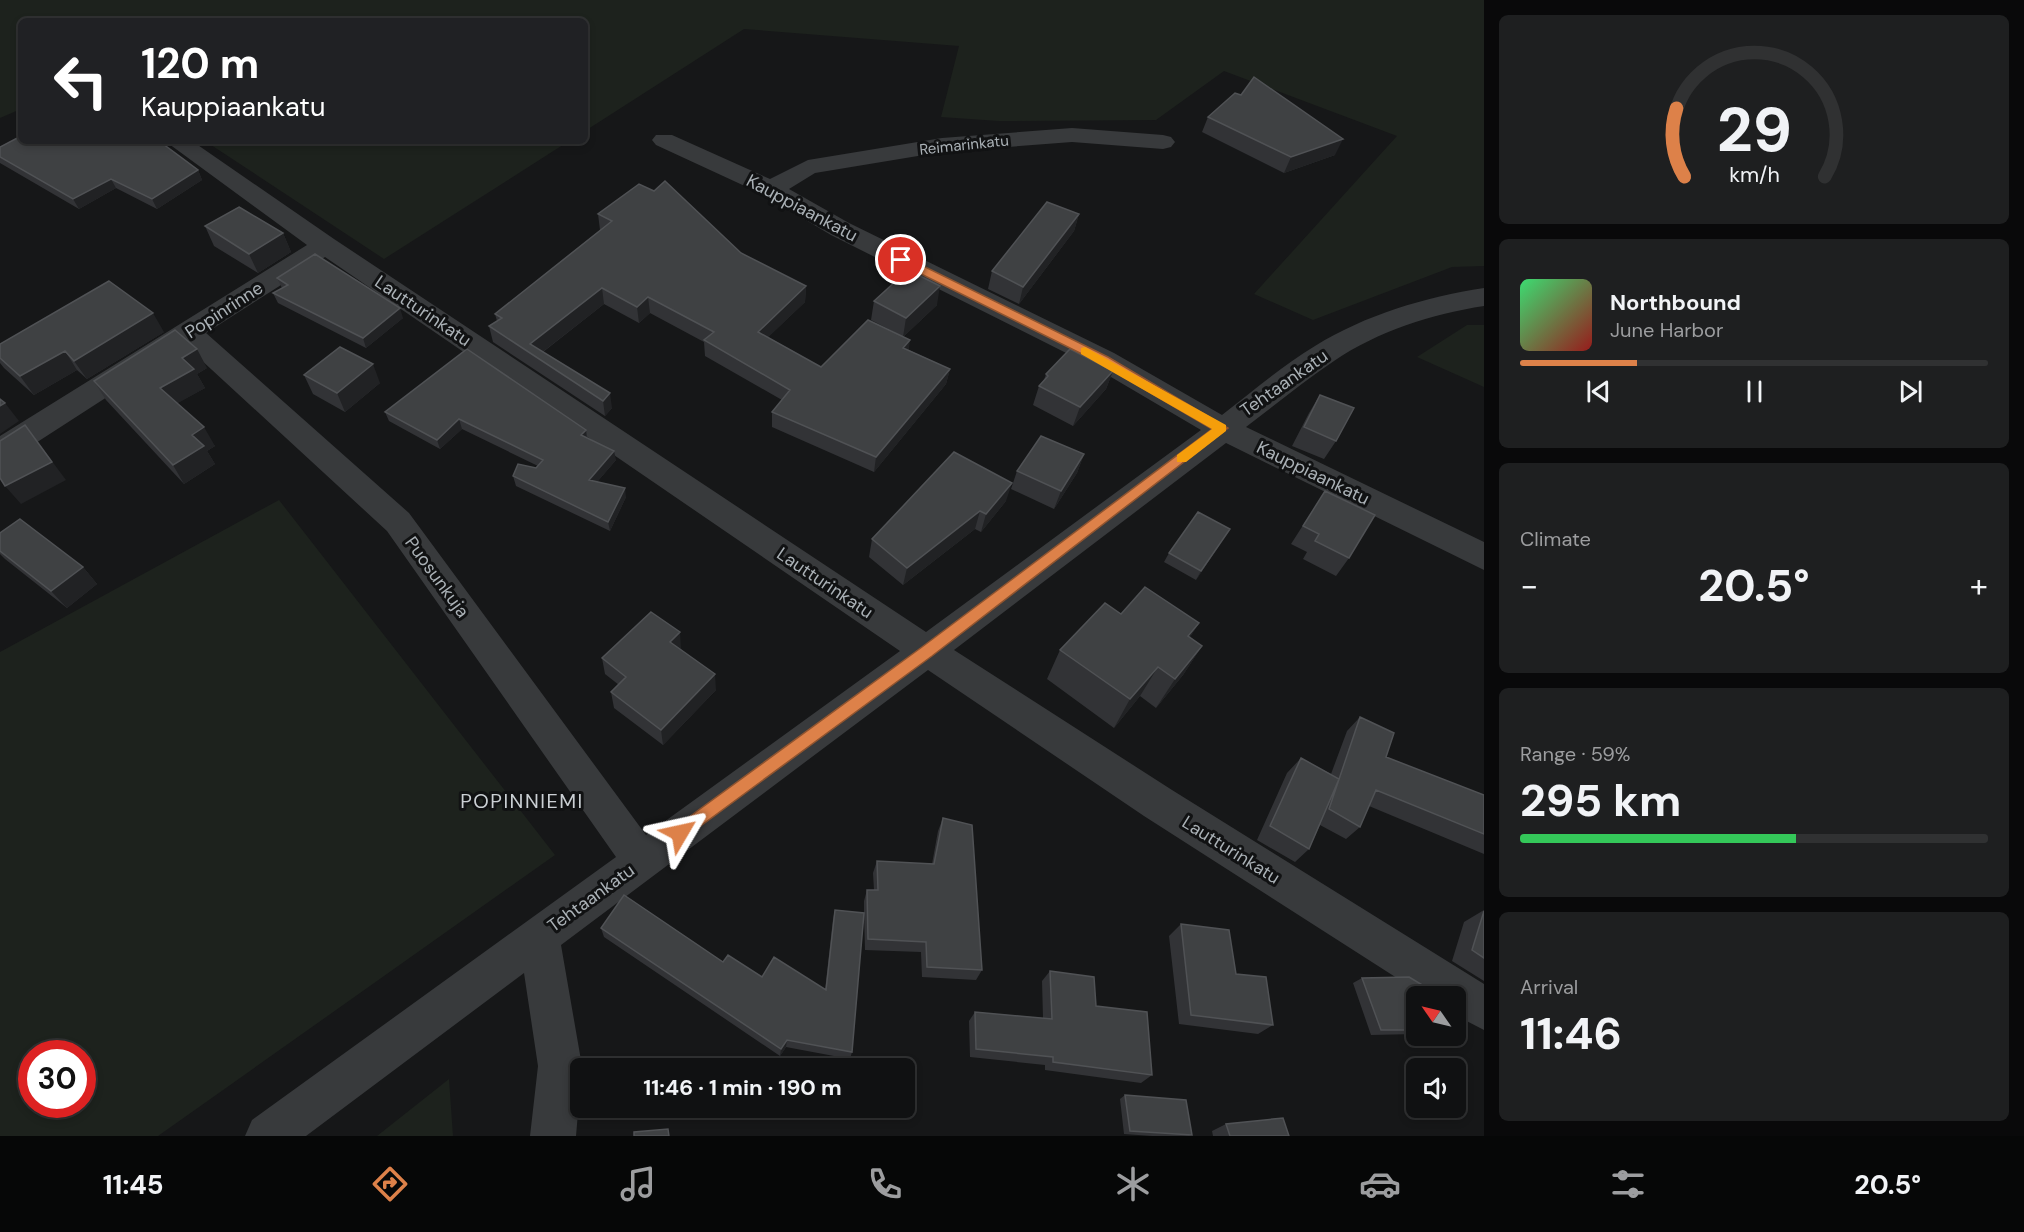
<!DOCTYPE html>
<meta charset="utf-8">
<style>
:root{--surface:#101112;--page:#1e1f20;--text:#f1f3f6;--muted:#9c9d9f;--line:#303132;--accent:#dd8149}
body{margin:0;font-family:"DM Sans",sans-serif;background:var(--page);color:var(--text);height:100vh;display:flex;flex-direction:column;font-size:22px;white-space:nowrap}
*{box-sizing:border-box;margin:0}
p{font-size:20px;color:var(--muted)}
.icon{flex:none;width:33px;height:33px;fill:none;stroke:currentColor;stroke-width:2;stroke-linecap:round;stroke-linejoin:round}
.map{position:relative;flex:1;overflow:hidden}
.drawer{display:flex;flex-direction:column;gap:15px;padding:15px;background:#09090a;width:540px}
.drawer>*{flex:none}
.guide{position:absolute;left:18px;top:18px;width:570px;height:126px;border-radius:9px;box-shadow:0 3px 9px #0003,0 0 0 2px var(--line);background:#202124;color:#fff;overflow:hidden}
.needle{width:39px;rotate:304deg}
.tools{position:absolute;left:1406px;top:986px;display:grid;gap:12px}
.tools a{display:grid;place-items:center;width:60px;height:60px;border-radius:9px;background:var(--surface);box-shadow:0 3px 9px #0003,0 0 0 2px var(--line);font-size:30px}
.speed{position:absolute;left:18px;top:1040px;display:flex;gap:12px;font-size:30px;font-weight:700;text-align:center}
.speed>*{display:grid;place-content:center;width:78px;height:78px;border-radius:50%;background:var(--surface);box-shadow:0 3px 9px #0003,0 0 0 2px var(--line);line-height:1}
.speed .limit{border:9px solid #d22;background:#fff;color:#111}
.pin{position:absolute;display:grid;place-items:center;width:51px;height:51px;color:#fff;margin:-26px;border:3px solid #fff;border-radius:50%;box-shadow:0 2px 6px #0007}
.me{position:absolute;width:66px;margin:-33px;rotate:54deg;stroke-linejoin:round;filter:drop-shadow(0 0 4px #0008)}
.turn{display:flex;align-items:center;gap:21px;height:126px;padding:0 24px;font-size:27px}
.turn .icon{width:78px;height:78px;stroke-width:2.5}
.turn b{display:block;font-size:42px;line-height:51px}
.big{font-size:45px;font-weight:700;line-height:1.1}
.drawer .widget{flex:1;display:flex;flex-direction:column;justify-content:center;gap:9px;min-width:0;padding:0 21px;border-radius:9px;background:var(--page)}
.drawer .dial{align-items:center;gap:0}
.dial svg{height:156px;overflow:visible;fill:none;stroke:var(--line);stroke-width:7;stroke-linecap:round;text-anchor:middle}
.dial text{fill:var(--text);stroke:none}
.song{display:flex;align-items:center;gap:18px}
.cover{width:72px;height:72px;border-radius:9px;background:linear-gradient(135deg,hsl(140 70% 55%),hsl(0 70% 35%))}
.played{height:6px;border-radius:3px;background:linear-gradient(90deg,var(--accent) 25%,var(--line) 25%)}
.keys{display:flex;justify-content:space-around;direction:ltr}
.heat{display:flex;justify-content:space-between;align-items:center;font-size:33px;direction:ltr}
.charge{height:9px;border-radius:4px;background:linear-gradient(90deg,#34c759 59%,var(--line) 0)}
.trip{position:absolute;left:570px;top:1058px;width:345px;height:60px;border-radius:9px;background:var(--surface);box-shadow:0 3px 9px #0003,0 0 0 2px var(--line);font-weight:700;line-height:60px;text-align:center}
.dock{display:flex;height:96px;justify-content:space-around;align-items:center;background:#060707;color:var(--muted)}
.dock .icon{width:42px;height:42px}
.dock .active{color:var(--accent)}
.dock b{font-size:27px;color:var(--text)}
main{display:flex;flex:1;min-height:0}
.map>svg:first-child{display:block}
.green{fill:#1d221d;fill-rule:evenodd}
.lines{fill:none;stroke-linecap:round;stroke-linejoin:round}
.minor{fill:#383a3c;fill-rule:evenodd}
.wall{fill:#323336}
.shaded-wall{fill:#212224}
.building{fill:#3f4143;stroke:#505255;stroke-width:1.5}
.route{fill:#dd8149;stroke:#90542f;stroke-width:1.5}
.slow{fill:#f59e0b}
.labels{text-anchor:middle;stroke-width:6;stroke-linejoin:round;paint-order:stroke}
.far-street-label{font-size:15px;fill:#aab1b6;stroke:#111213}
.street-label{font-size:18px;fill:#aab1b6;stroke:#111213}
.neighbourhood-label{font-size:20px;letter-spacing:1.5px;fill:#cacfd3;stroke:#111213}
</style>
<main>
<div class="map">
<svg width="1484" height="1136" viewBox="0 0 1484 1136">
<rect width="100%" height="100%" fill="#161718"/>
<path class="green" d="M0 0H1484V266L1452 267 1313 320 1254 294 1397 136 1224 71 1156 120 999 121 941 117 959 46 744 29 585 131V21H21V109L0 118Z
M205 141H569L384 259Z
M1467 325H1484V387L1417 357Z
M279 500 555 855 158 1136H0V652ZM32 1053H82V1104H32Z
M449 1079 453 1136H377Z"/>
<g class="lines">
<path class="minor" d="M1072 128 1163 135 1171 137 1175 142 1171 147 1163 149 1072 142 942 152 815 173 789 189 849 223 1114 353 1222 415C1252 392 1282 366 1315 346 1365 315 1425 297 1484 288V306C1432 314 1378 331 1334 361 1304 381 1275 405 1246 427L1484 542V570L1226 443 954 650 1172 790 1484 984V1030L1455 1015V996H1425L1144 816 928 670 561 945 582 1066 576 1136H530L538 1066 524 973 306 1136H245L252 1120 616 857 387 531 186 346 11 459 0 462V436L307 245 165 141H192L334 239 926 632 1201 430 1094 367 831 235 762 194 656 145 652 140 656 135H672L770 179 808 160 942 138ZM325 257 900 651 646 835 409 513 206 333Z"/>
</g>
<path class="wall" d="M1208 117 1335 155 1284 173 1202 132Z
M0 147 198 170 202 180 157 209 116 188 79 209 0 163Z
M598 214 741 253 806 286 805 302 768 337 821 367 894 332 871 320 874 301 937 305 903 337 909 350 950 369 946 384 874 472 772 427V412L782 400 705 356 704 342 650 313 639 323 604 304 543 352 612 408 605 416 493 342 489 326 497 321 495 314 600 230Z
M1079 214 1074 231 1019 304 988 289 992 271Z
M205 226 283 233 291 252 258 273 214 246Z
M277 278 403 318 366 348 278 303 273 293 282 288Z
M164 332 87 379 77 370 34 395 4 368 0 363V344Z
M207 368 197 374 205 388 177 403 215 446 207 451 215 464 184 484 106 400 94 381Z
M1113 371 1106 389 1073 426 1033 405 1039 386 1044 380 1046 374Z
M304 375 380 383 345 412 313 394Z
M1320 395 1336 441 1324 459 1292 446 1309 413Z
M385 412 586 430 587 438 616 460 597 482 626 497 610 531 516 486 513 476 536 468 538 466 462 429 440 449 389 421Z
M1084 454 1077 473 1054 509 1011 489 1017 471Z
M1325 491 1349 558 1336 576 1303 559 1307 552 1291 544Z
M1006 501 981 532 975 529 903 585 869 557 872 539Z
M1230 529 1196 580 1164 562 1169 553Z
M0 533 83 567 97 584 67 608 5 559 0 554Z
M1121 614 1199 623 1190 637 1202 646 1183 675 1156 708 1140 696 1114 728 1047 679 1060 650Z
M681 649 716 690 663 745 614 708 611 692 619 685 605 674 602 658Z
M1360 717 1386 757 1484 795V854L1369 806 1360 827 1346 839 1320 825 1309 849 1295 862 1257 840 1287 773 1301 758 1331 774 1347 731Z
M943 818 982 970 976 980 922 977 921 952 865 950 864 913 852 1052 850 1059 786 1047 780 1056 604 937 601 928 723 962 762 977 825 990 833 919 835 910 864 913V901L867 890H874L873 873 877 861 932 864 938 831Z
M1484 910V981L1452 961 1464 922Z
M1181 924 1236 974 1273 1025 1258 1034 1179 1024 1169 936Z
M1050 971 1096 1006 1152 1075 1141 1083 1045 1070V1065L970 1057 969 1021 975 1012 1043 1018 1042 981Z
M1362 978 1416 996V1034L1371 1035 1353 983Z
M1125 1095 1192 1135 1189 1136H1152L1124 1134 1120 1099Z
M1226 1124 1289 1136H1213L1212 1131Z"/>
<path class="shaded-wall" d="M1343 139 1335 155 1284 173 1291 157Z
M198 170 202 180 157 209 152 199Z
M111 179 116 188 79 209 73 199Z
M1079 214 1074 231 1019 304 1023 287Z
M283 233 291 252 258 273 249 254Z
M806 286 805 302 758 347V332Z
M940 286 937 305 903 337 906 318Z
M602 288 604 304 536 357 530 344Z
M648 297 650 313 639 323 637 307Z
M400 308 403 318 366 348 363 338Z
M153 313 164 332 87 379 74 361Z
M910 340 908 356 903 348Z
M197 349 207 368 197 374 205 388 171 407 160 388 182 358Z
M65 351 77 370 34 395 20 376Z
M373 364 380 383 345 412 337 393Z
M950 369 946 384 874 472 876 457Z
M1113 371 1106 389 1073 426 1080 407Z
M610 393 612 408 605 416 603 401Z
M5 403 19 421 0 434V406Z
M459 419 462 429 440 449 437 440Z
M25 425 66 480 21 504 5 486Z
M204 427 215 446 207 451 215 464 184 484 173 465 192 435Z
M586 430 587 439 581 435Z
M614 451 616 460 591 489 589 480Z
M1084 454 1077 473 1054 509 1061 491Z
M1012 483 1006 501 981 532 986 514Z
M625 488 626 497 610 531 608 522Z
M980 511 975 529 903 585 907 568Z
M1230 529 1196 580 1201 571Z
M83 567 97 584 67 608 51 591Z
M1199 623 1180 653 1188 636Z
M680 632 681 649 672 658 670 642Z
M1202 646 1183 675 1156 708 1175 679Z
M1158 667 1140 696 1114 728 1130 699Z
M715 674 716 690 663 745 661 730Z
M787 1040 786 1047 780 1056 781 1049Z"/>
<path class="building" d="M1254 77 1343 139 1291 157 1208 117 1235 93 1241 95Z
M21 136V141H159L198 170 152 199 111 179 73 199 0 157V147Z
M665 181 741 253 806 286 758 332 821 367 868 320 910 340 903 348 950 369 876 457 772 412 790 390 704 340 714 332 648 297 637 307 602 288 530 344 610 393 603 401 489 326 502 318 495 314 612 221 598 214 639 184 654 191Z
M1047 202 1079 214 1023 287 992 271Z
M239 207 283 233 249 254 205 226Z
M315 254 400 308 363 338 273 293 288 285 277 278Z
M908 270 940 286 906 318 874 301Z
M109 281 153 313 74 361 65 351 20 376 0 358V344Z
M175 330 197 349 182 358 194 369 160 388 204 427 192 435 204 446 173 465 94 381Z
M340 347 373 364 337 393 304 375Z
M467 349 586 430 581 435 614 451 589 480 625 488 608 522 513 476 518 464 536 468 543 460 459 419 437 440 385 412Z
M1070 349 1113 371 1080 407 1039 386 1048 376 1046 374Z
M1320 395 1354 408 1336 441 1304 427Z
M0 399 5 403 0 406Z
M25 425 52 462 5 486 0 478V441Z
M1041 436 1084 454 1061 491 1017 471Z
M954 452 1012 483 986 514 980 511 907 568 872 539Z
M1325 491 1375 515 1349 558 1315 541 1319 534 1303 526Z
M1198 512 1230 529 1201 571 1169 553Z
M20 519 83 567 51 591 0 551V533Z
M1145 587 1199 623 1188 636 1202 646 1175 679 1158 667 1130 699 1060 650 1105 603 1121 614Z
M651 612 680 632 670 642 715 674 661 730 611 692 626 677 602 658Z
M1360 717 1394 733 1386 757 1484 795V834L1376 790 1360 827 1329 809Z
M1301 758 1339 779 1309 849 1270 826Z
M943 818 972 825 982 970 927 967 926 942 868 939 867 890H878L877 861 934 864Z
M624 895 723 962 728 955 762 977 774 957 826 990 835 910 864 913 852 1052 787 1040 781 1049 601 928Z
M1484 911V958L1472 950Z
M1181 924 1229 930 1236 974 1266 977 1273 1025 1191 1015Z
M1050 971 1094 977 1096 1006 1147 1012 1152 1075 1053 1062V1057L976 1049 975 1012 1052 1019Z
M1409 977 1424 986 1427 996H1416V1030H1381L1362 978Z
M1125 1095 1186 1100 1192 1135 1130 1131Z
M1283 1118 1289 1136H1230L1226 1124Z
M668 1129 669 1136H634V1132Z"/>
<path class="route" d="M897 257H905L1108 357 1228 428 932 656 680 841 674 838 671 833 674 828 922 647 1212 429 1100 363 897 262Z"/>
<path class="slow" d="M1085 347 1226 425V431L1186 462H1177V455L1212 429 1081 354V348Z"/>
<g class="labels">
<g class="far-street-label">
<text transform="translate(964 145) rotate(-6)" y="5">Reimarinkatu</text>
</g>
<g class="street-label">
<text transform="translate(802 208) rotate(28)" y="6">Kauppiaankatu</text>
<text transform="translate(224 310) rotate(-33)" y="6">Popinrinne</text>
<text transform="translate(423 311) rotate(34)" y="6">Lautturinkatu</text>
<text transform="translate(1284 383) rotate(-35)" y="6">Tehtaankatu</text>
<text transform="translate(1313 473) rotate(26)" y="6">Kauppiaankatu</text>
<text transform="translate(437 577) rotate(54)" y="6">Puosunkuja</text>
<text transform="translate(825 583) rotate(34)" y="6">Lautturinkatu</text>
<text transform="translate(1231 850) rotate(32)" y="6">Lautturinkatu</text>
<text transform="translate(591 898) rotate(-36)" y="6">Tehtaankatu</text>
</g>
<g class="neighbourhood-label">
<text x="522" y="808">POPINNIEMI</text>
</g>
</g>
</svg>
<div class="tools">
<a><svg class="needle" viewBox="-14 -14 28 28"><path d="M0-13l5 13h-10z" fill="#e53935"/><path d="M0 13l5-13h-10z" fill="#9c9d9f"/></svg></a>
<a><svg class="icon" aria-label="sound" viewBox="0 0 24 24"><path d="M4 9h4l5-4v14l-5-4H4zM17 9q2 3 0 6"/></svg></a>
</div>
<div class="speed"><div class="limit">30</div></div>
<div class="pin" style="left:901px;top:260px;background:#d93025"><svg class="icon" aria-label="arrive" viewBox="0 0 24 24"><path d="M6 21V4h12l-3 4 3 4H6"/></svg></div>
<svg class="me" style="left:680px;top:833px" viewBox="-20 -20 40 40"><path d="M0-17L14 15 0 8-14 15z" fill="#dd8149" stroke="#fff" stroke-width="4"/></svg>
<div class="trip">11:46 · 1 min · 190 m</div>
<div class="guide">
<div class="turn"><svg class="icon" aria-label="left" viewBox="0 0 24 24"><path d="M17 20v-9H6M10 6l-5 5 5 5"/></svg><div><b>120 m</b>Kauppiaankatu</div></div>
</div>
</div>
<section class="drawer">
<div class="widget dial"><svg viewBox="0 0 100 80">
<path d="M14 69A42 42 0 1 1 86 69"/>
<path d="M14 69A42 42 0 0 1 10 34" stroke="#dd8149"/>
<text x="50" y="56" font-size="32" font-weight="700">29</text>
<text x="50" y="72" font-size="11">km/h</text>
</svg></div>
<div class="widget">
<div class="song"><i class="cover"></i><div><b>Northbound</b><p>June Harbor</p></div></div>
<div class="played"></div>
<div class="keys"><svg class="icon" aria-label="previous" viewBox="0 0 24 24"><path d="M18 5L8 12l10 7zM5 5v14"/></svg><svg class="icon" aria-label="pause" viewBox="0 0 24 24"><path d="M8 5v14M16 5v14"/></svg><svg class="icon" aria-label="next" viewBox="0 0 24 24"><path d="M6 5l10 7-10 7zM19 5v14"/></svg></div>
</div>
<div class="widget"><p>Climate</p>
<div class="heat"><a>−</a><b class="big">20.5°</b><a>+</a></div>
</div>
<div class="widget"><p>Range · 59%</p><b class="big">295 km</b><div class="charge"></div></div>
<div class="widget"><p>Arrival</p><b class="big">11:46</b></div>
</section>
</main>
<nav class="dock">
<b>11:45</b>
<svg class="icon active" aria-label="directions" viewBox="0 0 24 24"><path d="M12 3l9 9-9 9-9-9zM9 14v-3h6M13 9l2 2-2 2"/></svg>
<svg class="icon" aria-label="music" viewBox="0 0 24 24"><path d="M9 18V5l10-2v13"/><circle cx="6" cy="18" r="3"/><circle cx="16" cy="16" r="3"/></svg>
<svg class="icon" aria-label="phone" viewBox="0 0 24 24"><path d="M5 4h4l2 5-3 2q2 4 5 5l2-3 5 2v4C11 20 4 13 5 4z"/></svg>
<svg class="icon" aria-label="climate" viewBox="0 0 24 24"><path d="M12 3v18M4 7l16 10M4 17L20 7"/></svg>
<svg class="icon" aria-label="car" viewBox="0 0 24 24"><path d="M5 17H2v-5l4-1 3-4h7l3 4 3 1v5h-3M9 17h6M6 11h13"/><circle cx="7" cy="17" r="2"/><circle cx="17" cy="17" r="2"/></svg>
<svg class="icon" aria-label="filters" viewBox="0 0 24 24"><path d="M4 7h16M4 17h16"/><circle cx="9" cy="7" r="2"/><circle cx="15" cy="17" r="2"/></svg>
<b>20.5°</b>
</nav>
